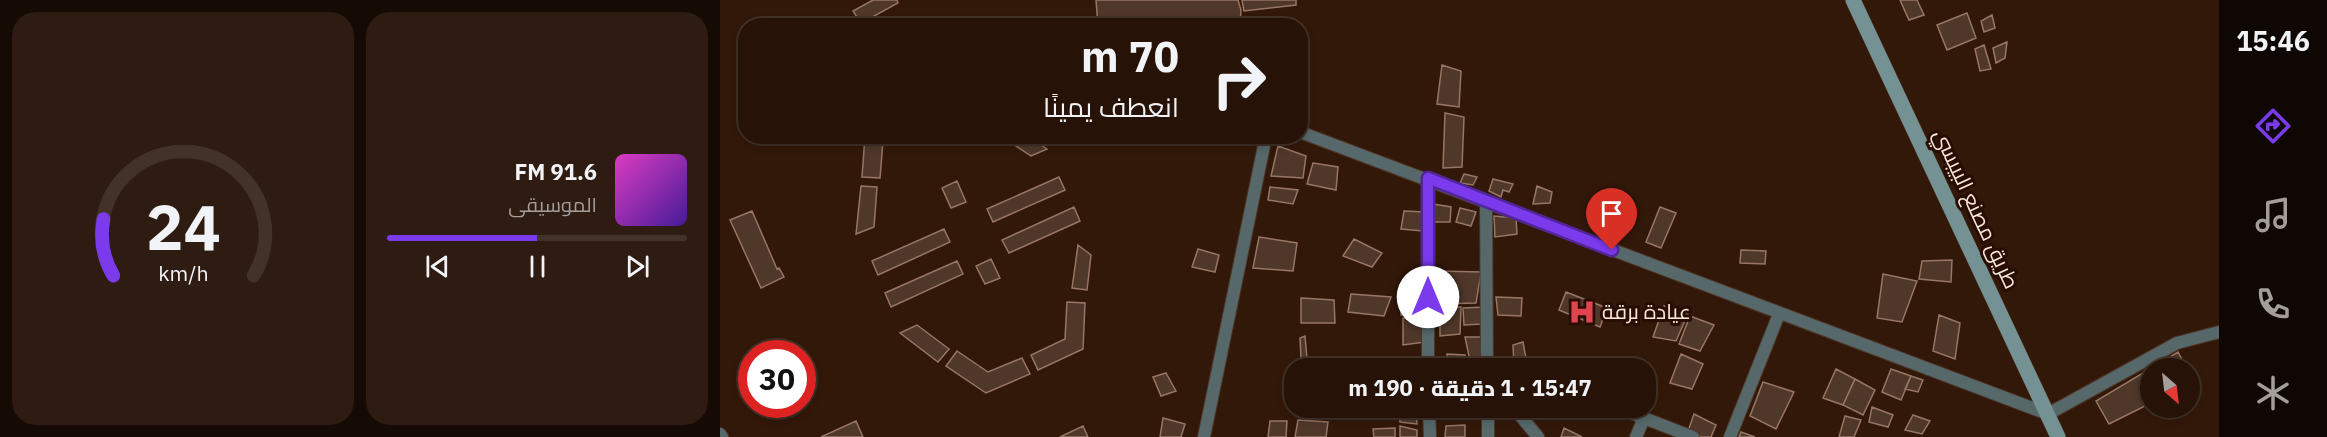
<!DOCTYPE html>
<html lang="ar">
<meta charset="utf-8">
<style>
:root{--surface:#261207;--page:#2e1b11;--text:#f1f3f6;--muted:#a49e9b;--line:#423228;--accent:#7c3aed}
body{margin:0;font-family:"IBM Plex Sans",Cairo,sans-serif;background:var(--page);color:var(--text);direction:rtl;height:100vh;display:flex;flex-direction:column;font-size:22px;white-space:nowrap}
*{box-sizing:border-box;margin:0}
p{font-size:20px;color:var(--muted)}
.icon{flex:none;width:33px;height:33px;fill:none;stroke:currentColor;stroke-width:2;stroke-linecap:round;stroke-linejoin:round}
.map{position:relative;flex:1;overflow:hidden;direction:ltr}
.details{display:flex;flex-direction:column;gap:12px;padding:12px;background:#150a04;width:720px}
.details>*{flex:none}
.hud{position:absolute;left:18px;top:18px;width:570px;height:126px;border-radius:24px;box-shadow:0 3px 9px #0003,0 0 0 2px var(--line);direction:rtl;background:#261207;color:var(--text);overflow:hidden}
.needle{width:39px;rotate:152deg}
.tools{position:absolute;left:1420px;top:358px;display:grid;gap:12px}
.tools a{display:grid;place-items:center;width:60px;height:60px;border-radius:50%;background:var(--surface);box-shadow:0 3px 9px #0003,0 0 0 2px var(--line);font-size:30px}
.speed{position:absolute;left:18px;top:340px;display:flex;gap:12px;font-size:30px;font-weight:700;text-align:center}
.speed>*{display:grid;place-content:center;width:78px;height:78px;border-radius:50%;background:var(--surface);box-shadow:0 3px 9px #0003,0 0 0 2px var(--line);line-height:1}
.speed .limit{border:9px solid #d22;background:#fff;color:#111}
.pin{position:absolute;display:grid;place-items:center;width:51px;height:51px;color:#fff;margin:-62px -26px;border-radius:50% 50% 50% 0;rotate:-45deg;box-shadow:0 0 6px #0007}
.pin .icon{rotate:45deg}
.me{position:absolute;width:66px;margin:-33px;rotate:0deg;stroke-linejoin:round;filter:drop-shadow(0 0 4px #0008)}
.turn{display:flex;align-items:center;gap:21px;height:126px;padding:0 30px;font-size:27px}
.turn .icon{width:78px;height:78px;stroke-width:2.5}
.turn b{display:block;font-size:42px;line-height:51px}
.details .card{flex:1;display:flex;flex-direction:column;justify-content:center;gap:9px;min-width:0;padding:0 21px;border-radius:24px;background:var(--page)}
.details .dial{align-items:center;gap:0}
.dial svg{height:156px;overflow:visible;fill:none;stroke:var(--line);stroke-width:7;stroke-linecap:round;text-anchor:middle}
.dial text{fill:var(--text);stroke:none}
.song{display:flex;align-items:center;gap:18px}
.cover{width:72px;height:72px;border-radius:9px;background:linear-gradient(135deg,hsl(310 70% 55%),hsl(260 70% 35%))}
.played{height:6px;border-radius:3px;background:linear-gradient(90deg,var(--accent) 50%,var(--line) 50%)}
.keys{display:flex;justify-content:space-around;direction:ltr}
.details .tiles{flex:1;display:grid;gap:12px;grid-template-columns:repeat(2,1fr)}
.trip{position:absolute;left:564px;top:358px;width:372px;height:60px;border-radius:24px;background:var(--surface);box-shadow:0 3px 9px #0003,0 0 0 2px var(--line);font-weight:800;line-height:60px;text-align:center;direction:rtl}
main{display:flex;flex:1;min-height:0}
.tab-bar{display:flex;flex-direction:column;width:108px;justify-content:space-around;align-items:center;background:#0f0703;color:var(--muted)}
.tab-bar .icon{width:42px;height:42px}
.tab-bar .active{color:var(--accent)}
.tab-bar b{font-size:27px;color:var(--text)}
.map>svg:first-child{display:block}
.building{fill:#4f372a;stroke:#987665;stroke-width:1.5}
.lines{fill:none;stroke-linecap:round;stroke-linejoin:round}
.minor-casing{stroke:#4e3527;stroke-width:14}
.secondary-casing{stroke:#4e3527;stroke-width:16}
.minor{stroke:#56686a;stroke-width:12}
.secondary{stroke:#749294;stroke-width:15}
.route-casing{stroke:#51269a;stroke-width:15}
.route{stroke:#7c3aed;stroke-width:10}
.labels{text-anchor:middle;stroke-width:6;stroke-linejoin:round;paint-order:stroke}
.street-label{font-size:21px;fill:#fae7dd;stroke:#280e02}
.poi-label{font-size:21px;fill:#fae7dd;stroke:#280e02;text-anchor:start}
</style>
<main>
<nav class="tab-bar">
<b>15:46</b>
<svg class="icon active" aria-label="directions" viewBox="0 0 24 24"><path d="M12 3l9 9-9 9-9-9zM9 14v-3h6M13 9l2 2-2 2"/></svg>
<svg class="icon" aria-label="music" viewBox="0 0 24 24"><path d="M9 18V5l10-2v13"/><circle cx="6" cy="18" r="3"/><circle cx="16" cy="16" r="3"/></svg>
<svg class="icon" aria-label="phone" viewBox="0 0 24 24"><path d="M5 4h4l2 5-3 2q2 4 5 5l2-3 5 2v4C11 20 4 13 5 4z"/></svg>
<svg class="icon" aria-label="climate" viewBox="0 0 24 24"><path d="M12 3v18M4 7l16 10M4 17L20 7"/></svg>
</nav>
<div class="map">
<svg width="1499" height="437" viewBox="0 0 1499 437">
<rect width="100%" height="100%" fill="#321809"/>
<path class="building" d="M153 0H177L178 3 154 16 157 24 143 26 133 11Z
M376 0H518L521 10 520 26H378Z
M522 0H576V5L524 11Z
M1180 0H1197L1204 15 1189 20Z
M1247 13 1256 38 1227 50 1217 25Z
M1272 15 1275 28 1264 32 1261 21Z
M1287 42 1285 58 1276 63 1273 48Z
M1264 45 1271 69 1260 71 1255 49Z
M722 65 741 71 739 107 717 104Z
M725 113 744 117 742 167 723 168Z
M145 136H173L163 141 160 178 142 177Z
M281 136H308L327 149 311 156Z
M558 146 586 156 583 178 551 176Z
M593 163 618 167 616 190 587 184Z
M744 174 757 177 753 185 740 183Z
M339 177 345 190 273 222 267 209Z
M773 179 793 184 789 192 783 190 781 197 769 191Z
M237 181 246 202 231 208 222 188Z
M141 186 157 187 154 227 136 234Z
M817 186 832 192 830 203 813 204Z
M550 187 578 190 573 204 548 200Z
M713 204 731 207 730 222H713Z
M354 207 360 221 289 253 282 240Z
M940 207 956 213 941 248 926 242Z
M740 208 756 212 751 226 736 222Z
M32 211 57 269 59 268 64 277 41 288 10 220Z
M684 211 705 212 703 231 681 229Z
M774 216 796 218 797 234 775 237Z
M224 229 230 242 158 275 152 261Z
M539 237 577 243 573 271 533 268Z
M634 239 662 253 652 267 623 256Z
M358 245 371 255 367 290 352 288Z
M478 249 499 255 495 272 472 267Z
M1021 250 1046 251 1045 264 1020 263Z
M271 259 280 278 265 284 256 266Z
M1232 260 1231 282 1199 279 1202 261Z
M237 261 243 274 171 307 165 293Z
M717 271 761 272 756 303 719 304Z
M1163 274 1197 281 1182 322 1157 318Z
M681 289H704L705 315H681Z
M846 292 887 308 880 327 839 310Z
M631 294 671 297 664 316 628 312Z
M776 297 802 298 801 316 778 315Z
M581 298 614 300 615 323H581Z
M347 302 365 303 363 349 318 370 311 355 345 339Z
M944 306 968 314 956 341 933 337Z
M741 307 740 334 720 336V308Z
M764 307 762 324 744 325 743 308Z
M1219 315 1240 323 1235 359 1213 351Z
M970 316 994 325 980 351 959 344Z
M683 318 704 319 705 342 683 345Z
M197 325 229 349 218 362 180 333Z
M585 336 587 359 581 358 580 338Z
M745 337H764L765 368 749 369V356Z
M803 342 807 364 794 365 793 345Z
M237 351 268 372 302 358 310 374 266 393 226 366Z
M1458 352 1467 369H1431V403L1389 424 1376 401Z
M727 354 745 355 744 369H728Z
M961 354 983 364 972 389 950 383Z
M696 364V369H677V367Z
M1116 369 1135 379 1123 405 1103 398Z
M1171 369 1191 376 1181 400 1162 392Z
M446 373 456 391 441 396 433 377Z
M1191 376 1203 380 1198 392 1185 389Z
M1135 379 1155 390 1143 415 1123 405Z
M1043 382 1074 392 1056 429 1030 416Z
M1152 407 1173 415 1168 427 1149 422Z
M739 408H760L739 410Z
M679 412 696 414 697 424 680 422Z
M974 414 996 425 991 437H981L968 431Z
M1193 415 1210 421 1202 434 1185 430Z
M1125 416 1141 420 1134 437H1119Z
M443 418 465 424 461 437H440Z
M578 420 608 422 606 437H575Z
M136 421 143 437H101Z
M550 421H567L566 437H548Z
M745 425V437H725L726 426Z
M363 426 368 437H340Z
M680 426 697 430V437H680Z
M675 428V437H654L653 429Z
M844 428 862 437H841Z
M1021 432 1035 437H1019Z"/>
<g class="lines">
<defs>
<path id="minor" d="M580 132 1328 414 1457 343 1499 332
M766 201 767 369
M708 369V178
M709 408 710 437
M768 408V437
M794 408 818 437
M898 408 973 437
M0 434 2 437
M484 437 546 136
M916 437 924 418
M1010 437 1059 314"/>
<path id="secondary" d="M1133 0 1338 437"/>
</defs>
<use href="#minor" class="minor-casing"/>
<use href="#secondary" class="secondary-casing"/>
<use href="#minor" class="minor"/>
<use href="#secondary" class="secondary"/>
</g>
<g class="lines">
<defs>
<path id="route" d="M708 297V178L892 250"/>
</defs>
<use href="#route" class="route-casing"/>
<use href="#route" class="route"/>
</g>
<defs>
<symbol id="hospital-bare" viewBox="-9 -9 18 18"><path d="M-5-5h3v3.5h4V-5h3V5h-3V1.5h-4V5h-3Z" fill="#e0444e" stroke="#280e02" stroke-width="2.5" paint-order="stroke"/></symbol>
</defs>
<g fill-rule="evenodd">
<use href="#hospital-bare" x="843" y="293" width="38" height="38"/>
</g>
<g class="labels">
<g class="street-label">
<text transform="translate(1256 209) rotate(65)" y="7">طريق مصنع البيبسي</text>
</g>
<g class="poi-label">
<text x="882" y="319">عيادة برقة</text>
</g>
</g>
</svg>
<div class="tools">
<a><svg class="needle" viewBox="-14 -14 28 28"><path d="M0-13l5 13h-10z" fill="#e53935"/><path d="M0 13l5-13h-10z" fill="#a49e9b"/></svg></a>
</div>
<div class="speed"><div class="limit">30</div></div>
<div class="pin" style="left:892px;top:250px;background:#d93025"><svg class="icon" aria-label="arrive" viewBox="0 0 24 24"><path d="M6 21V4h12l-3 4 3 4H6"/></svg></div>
<svg class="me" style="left:708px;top:297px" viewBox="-20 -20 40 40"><circle r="19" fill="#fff"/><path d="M0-13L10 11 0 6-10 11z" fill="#7c3aed"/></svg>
<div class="trip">15:47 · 1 دقيقة · 190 m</div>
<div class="hud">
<div class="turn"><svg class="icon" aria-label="right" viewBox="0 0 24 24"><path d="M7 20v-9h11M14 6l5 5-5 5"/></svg><div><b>70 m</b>انعطف يمينًا</div></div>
</div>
</div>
<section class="details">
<div class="tiles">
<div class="card">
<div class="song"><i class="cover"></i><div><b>91.6 FM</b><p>الموسيقى</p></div></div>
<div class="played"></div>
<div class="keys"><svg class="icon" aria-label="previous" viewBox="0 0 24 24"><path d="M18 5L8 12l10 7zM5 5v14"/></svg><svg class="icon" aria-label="pause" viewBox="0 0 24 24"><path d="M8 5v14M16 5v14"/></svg><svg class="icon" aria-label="next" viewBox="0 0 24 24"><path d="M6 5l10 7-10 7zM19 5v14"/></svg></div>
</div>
<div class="card dial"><svg viewBox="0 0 100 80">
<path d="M14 69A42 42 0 1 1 86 69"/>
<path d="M14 69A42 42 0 0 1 9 40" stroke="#7c3aed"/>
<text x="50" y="56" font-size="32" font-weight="700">24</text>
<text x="50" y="72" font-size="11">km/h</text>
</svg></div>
</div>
</section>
</main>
